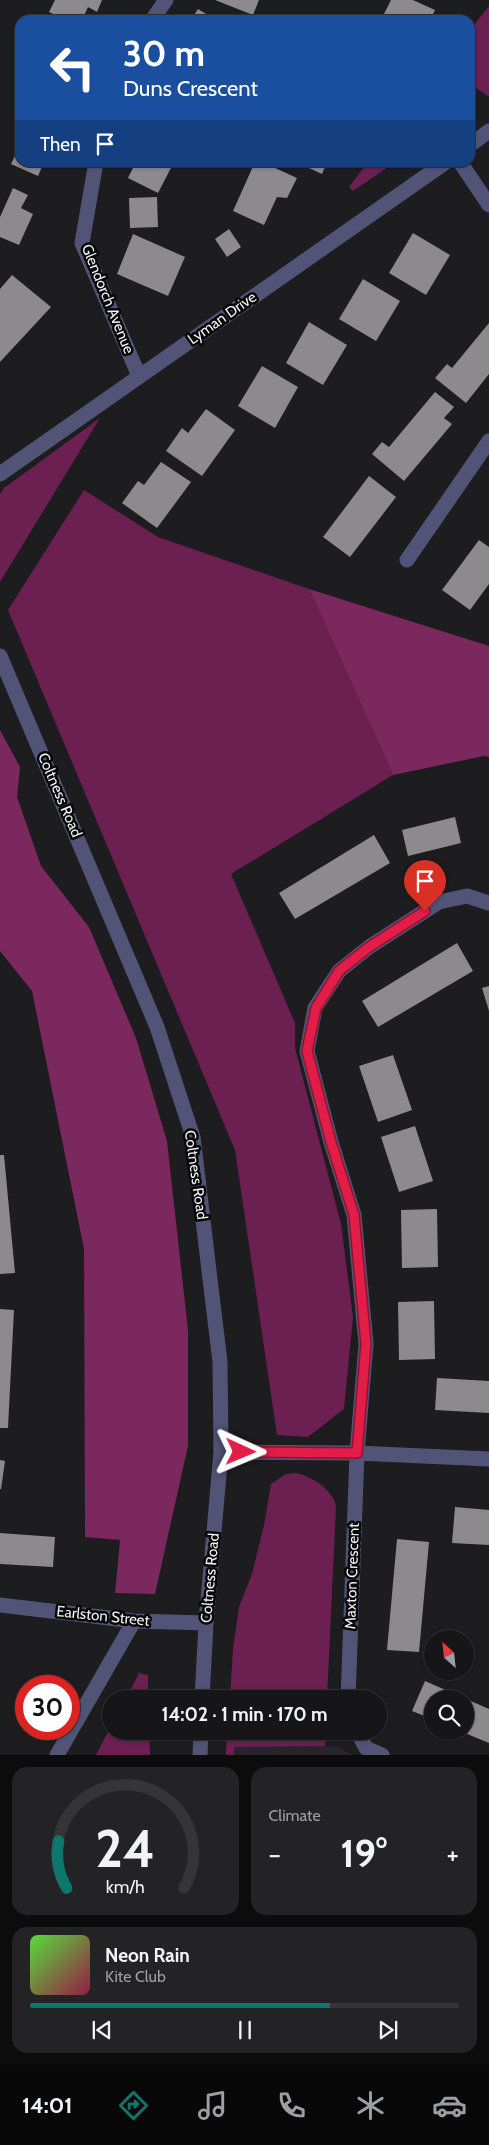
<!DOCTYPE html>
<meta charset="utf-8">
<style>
:root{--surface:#161517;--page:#232224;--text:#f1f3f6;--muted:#9e9fa1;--line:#353436;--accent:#0f766e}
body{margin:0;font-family:Cabin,sans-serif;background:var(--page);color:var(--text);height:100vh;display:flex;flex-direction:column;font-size:19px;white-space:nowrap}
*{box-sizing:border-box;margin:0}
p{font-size:16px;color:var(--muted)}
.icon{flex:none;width:28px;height:28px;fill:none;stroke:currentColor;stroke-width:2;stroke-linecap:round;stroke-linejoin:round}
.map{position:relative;height:1755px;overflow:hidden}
.panel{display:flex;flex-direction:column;gap:12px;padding:12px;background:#0c0c0d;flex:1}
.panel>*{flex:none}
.top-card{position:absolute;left:15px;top:15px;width:460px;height:152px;border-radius:15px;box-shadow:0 1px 4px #0004,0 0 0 1px var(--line);background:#1a4fa0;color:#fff;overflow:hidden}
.needle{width:32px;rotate:333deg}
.buttons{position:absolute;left:424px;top:1630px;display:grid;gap:10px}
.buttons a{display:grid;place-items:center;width:50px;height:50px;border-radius:50%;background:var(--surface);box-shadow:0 1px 4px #0004,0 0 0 1px var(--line);font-size:25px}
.speed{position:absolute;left:15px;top:1675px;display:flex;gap:10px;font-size:25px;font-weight:700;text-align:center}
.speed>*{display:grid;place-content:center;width:65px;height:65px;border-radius:50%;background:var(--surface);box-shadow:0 1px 4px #0004,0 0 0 1px var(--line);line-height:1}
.speed .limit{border:8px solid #d22;background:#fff;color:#111}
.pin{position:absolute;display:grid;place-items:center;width:42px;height:42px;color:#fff;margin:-51px -21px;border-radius:50% 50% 50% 0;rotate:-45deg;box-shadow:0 0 5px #0007}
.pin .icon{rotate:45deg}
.me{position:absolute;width:55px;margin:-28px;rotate:91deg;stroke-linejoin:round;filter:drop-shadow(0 0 4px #0008)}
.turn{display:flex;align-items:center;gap:18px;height:105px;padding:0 25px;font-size:22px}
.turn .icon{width:65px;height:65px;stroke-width:2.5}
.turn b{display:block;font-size:35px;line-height:42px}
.then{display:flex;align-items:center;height:48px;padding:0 25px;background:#0003;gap:10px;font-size:19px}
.big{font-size:38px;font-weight:700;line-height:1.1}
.panel .card{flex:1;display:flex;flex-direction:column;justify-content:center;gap:8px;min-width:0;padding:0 18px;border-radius:15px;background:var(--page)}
.panel .dial{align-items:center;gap:0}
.dial svg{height:130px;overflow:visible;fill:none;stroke:var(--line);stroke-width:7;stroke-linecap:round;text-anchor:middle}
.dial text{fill:var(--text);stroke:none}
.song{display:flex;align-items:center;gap:15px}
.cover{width:60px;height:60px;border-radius:8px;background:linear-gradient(135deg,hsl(110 70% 55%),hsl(340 70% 35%))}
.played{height:5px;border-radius:2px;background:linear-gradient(90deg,var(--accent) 70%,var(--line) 70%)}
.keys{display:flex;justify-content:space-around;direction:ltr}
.heat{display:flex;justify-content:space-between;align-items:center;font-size:28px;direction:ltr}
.panel .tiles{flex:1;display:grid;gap:12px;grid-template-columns:1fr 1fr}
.card:last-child{grid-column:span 2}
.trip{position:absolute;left:102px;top:1690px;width:285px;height:50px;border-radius:25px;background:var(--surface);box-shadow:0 1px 4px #0004,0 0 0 1px var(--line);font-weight:700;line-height:50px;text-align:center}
.menu{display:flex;height:80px;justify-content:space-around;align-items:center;background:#090809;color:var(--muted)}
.menu .icon{width:35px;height:35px}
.menu .current{color:var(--accent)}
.menu b{font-size:22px;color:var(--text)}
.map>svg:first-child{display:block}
.built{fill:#27242c}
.green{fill:#6b2051}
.forest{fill:#7a285d}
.building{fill:#8d8a8d}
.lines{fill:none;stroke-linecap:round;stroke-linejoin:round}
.minor{stroke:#515477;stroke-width:15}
.route-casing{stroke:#92132f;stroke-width:12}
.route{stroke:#e11d48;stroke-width:9}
.labels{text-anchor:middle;stroke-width:5;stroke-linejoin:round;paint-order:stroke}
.street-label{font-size:15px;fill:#f2f1f3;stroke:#070708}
</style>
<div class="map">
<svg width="489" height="1755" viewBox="0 0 489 1755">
<rect width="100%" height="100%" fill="#1d1c1f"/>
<path class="built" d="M325 1746 338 1747 353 1755H234V1747Z"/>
<path class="green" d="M489 6V95L488 96 470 84V30Z
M368 162 394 163 353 191 349 187Z
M100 418 0 582V494L4 488Z
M84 490 158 537 309 589 393 775 231 874 295 1023V1048L341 1224 353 1317 344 1409 308 1437 277 1435 235 1150 8 610Z
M296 1473C313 1477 332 1489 336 1506L327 1699H230L233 1648 239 1607 252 1574 264 1525 271 1484 286 1474Z
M139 1673 148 1675V1699H126Z
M111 1726V1731H149L150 1755H96Z
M227 1731H326L325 1746 234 1747V1755H226Z"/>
<path class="forest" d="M309 589 489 646V757L484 756 393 775Z
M0 730 20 767 17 797 41 866 89 927 136 1038 167 1141 188 1330V1446L155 1594 115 1593 120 1540 85 1537 84 1249 32 991 0 951Z"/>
<path class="building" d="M55 0H102L97 12 88 7 82 20H66L49 12Z
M215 0H259L253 15Z
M391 0H413L435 10 430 20H381Z
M198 9 216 20H191Z
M20 145V162H44L38 176 11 164Z
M136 162H174L158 193 128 178Z
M255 162H262L297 178 287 198 277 197 264 225 233 211Z
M296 162H327L322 174Z
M13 188 28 195 21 208 33 214 19 245 0 237V217Z
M157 197 158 227 130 228 129 198Z
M229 229 241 247 227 257 215 239Z
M413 233 450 255 426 295 389 273Z
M133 234 185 257 168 296 117 274Z
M12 275 51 307 0 362V289Z
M363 279 400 301 376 341 339 319Z
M309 322 347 345 323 385 286 363Z
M489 323V374L466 403 435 378 447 364 452 368Z
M262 366 298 387 275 428 238 406Z
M435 392 454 407 444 418 452 424 404 481 372 454 382 442 389 447Z
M206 409 235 430 202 476 166 451 182 428 188 433Z
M161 462 191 482 157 528 122 503 138 481 144 485Z
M369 476 396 497 350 557 323 537Z
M479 540 489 547V584L470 610 442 590Z
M455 817 461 843 408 856 402 830Z
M374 835 390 863 295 919 279 893Z
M457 943 473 971 378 1027 362 1001Z
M489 986V1011L482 988Z
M393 1055 412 1110 378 1122 359 1066Z
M415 1126 433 1181 399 1192 381 1137Z
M0 1155H4L15 1273 0 1274Z
M437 1209 438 1267 402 1268 401 1210Z
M434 1301 435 1359 399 1360 398 1302Z
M0 1309 14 1310 8 1428H0Z
M437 1378 489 1381V1413L435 1410Z
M0 1460 5 1461 1 1489H0Z
M455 1507 489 1510V1545L452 1543Z
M0 1533 55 1537 53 1567 0 1564Z
M397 1539 429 1542 419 1652 387 1650Z
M425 1681 489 1709V1743L460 1731H465V1699H432V1719L412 1711Z"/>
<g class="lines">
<path class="minor" d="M152 20 166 0
M470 145 489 131
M96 162 82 243 139 376
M460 162 489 205
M0 474 446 162
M407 560 489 441
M0 656 157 1027 193 1137 220 1362 221 1452 206 1623 202 1699
M221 1452 357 1453 489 1459
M0 1605 134 1621 206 1623
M348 1699 357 1453 366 1344 354 1215 331 1142 307 1051 315 1008 339 971 369 947 439 902 467 896 489 903
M357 1731 366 1748 382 1755
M57 1755 134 1621
M200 1755 201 1731"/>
</g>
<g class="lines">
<defs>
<path id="route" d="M241 1452 357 1453 366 1344 354 1215 331 1142 307 1051 316 1008 339 971 369 947 425 911"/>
</defs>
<use href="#route" class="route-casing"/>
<use href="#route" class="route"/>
</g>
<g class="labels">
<g class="street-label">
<text transform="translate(108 299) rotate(68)" y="5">Glendorch Avenue</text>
<text transform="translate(222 318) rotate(-35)" y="5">Lyman Drive</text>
<text transform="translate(60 795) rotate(67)" y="5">Coltness Road</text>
<text transform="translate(196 1175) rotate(82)" y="5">Coltness Road</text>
<text transform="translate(352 1576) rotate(-88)" y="5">Maxton Crescent</text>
<text transform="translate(210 1578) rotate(-85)" y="5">Coltness Road</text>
<text transform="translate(103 1616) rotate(6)" y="5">Earlston Street</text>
</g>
</g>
</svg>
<div class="buttons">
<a><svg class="needle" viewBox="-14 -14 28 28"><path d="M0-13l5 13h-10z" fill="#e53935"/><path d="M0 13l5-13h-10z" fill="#9e9fa1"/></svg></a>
<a><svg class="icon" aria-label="search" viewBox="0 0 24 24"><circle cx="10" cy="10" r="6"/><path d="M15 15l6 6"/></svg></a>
</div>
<div class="speed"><div class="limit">30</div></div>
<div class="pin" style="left:425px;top:911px;background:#d93025"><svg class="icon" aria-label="arrive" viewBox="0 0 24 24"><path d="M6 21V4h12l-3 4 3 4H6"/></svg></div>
<svg class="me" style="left:241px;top:1452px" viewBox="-20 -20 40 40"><path d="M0-17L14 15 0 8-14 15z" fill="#e11d48" stroke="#fff" stroke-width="4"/></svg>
<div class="trip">14:02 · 1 min · 170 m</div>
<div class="top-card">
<div class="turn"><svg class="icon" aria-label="left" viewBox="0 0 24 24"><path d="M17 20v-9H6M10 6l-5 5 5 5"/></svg><div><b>30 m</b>Duns Crescent</div></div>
<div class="then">Then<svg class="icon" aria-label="arrive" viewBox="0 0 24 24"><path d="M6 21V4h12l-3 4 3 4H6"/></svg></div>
</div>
</div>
<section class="panel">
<div class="tiles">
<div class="card dial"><svg viewBox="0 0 100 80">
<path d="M14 69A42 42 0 1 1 86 69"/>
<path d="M14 69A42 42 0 0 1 9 40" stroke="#0f766e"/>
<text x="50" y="56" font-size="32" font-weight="700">24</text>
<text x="50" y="72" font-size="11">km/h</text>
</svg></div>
<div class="card"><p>Climate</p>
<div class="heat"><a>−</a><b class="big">19°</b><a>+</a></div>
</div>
<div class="card">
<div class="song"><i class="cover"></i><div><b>Neon Rain</b><p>Kite Club</p></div></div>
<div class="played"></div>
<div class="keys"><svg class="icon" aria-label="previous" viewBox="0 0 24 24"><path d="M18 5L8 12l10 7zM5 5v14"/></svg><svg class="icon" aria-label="pause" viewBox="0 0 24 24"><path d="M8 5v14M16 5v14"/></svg><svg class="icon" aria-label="next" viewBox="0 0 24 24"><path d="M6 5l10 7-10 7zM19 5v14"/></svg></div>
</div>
</div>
</section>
<nav class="menu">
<b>14:01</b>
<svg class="icon current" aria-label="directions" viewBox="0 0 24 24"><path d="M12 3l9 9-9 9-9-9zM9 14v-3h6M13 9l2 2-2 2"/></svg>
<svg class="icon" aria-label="music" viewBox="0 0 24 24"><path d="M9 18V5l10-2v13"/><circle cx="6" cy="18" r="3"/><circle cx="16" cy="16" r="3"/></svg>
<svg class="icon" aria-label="phone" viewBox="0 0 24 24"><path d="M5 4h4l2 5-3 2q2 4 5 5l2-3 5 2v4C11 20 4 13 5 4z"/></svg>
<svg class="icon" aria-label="climate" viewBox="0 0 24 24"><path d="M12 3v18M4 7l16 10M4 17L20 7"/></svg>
<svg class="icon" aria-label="car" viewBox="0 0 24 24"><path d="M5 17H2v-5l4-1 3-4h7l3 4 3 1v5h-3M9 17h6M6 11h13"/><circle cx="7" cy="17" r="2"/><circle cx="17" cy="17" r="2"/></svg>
</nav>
